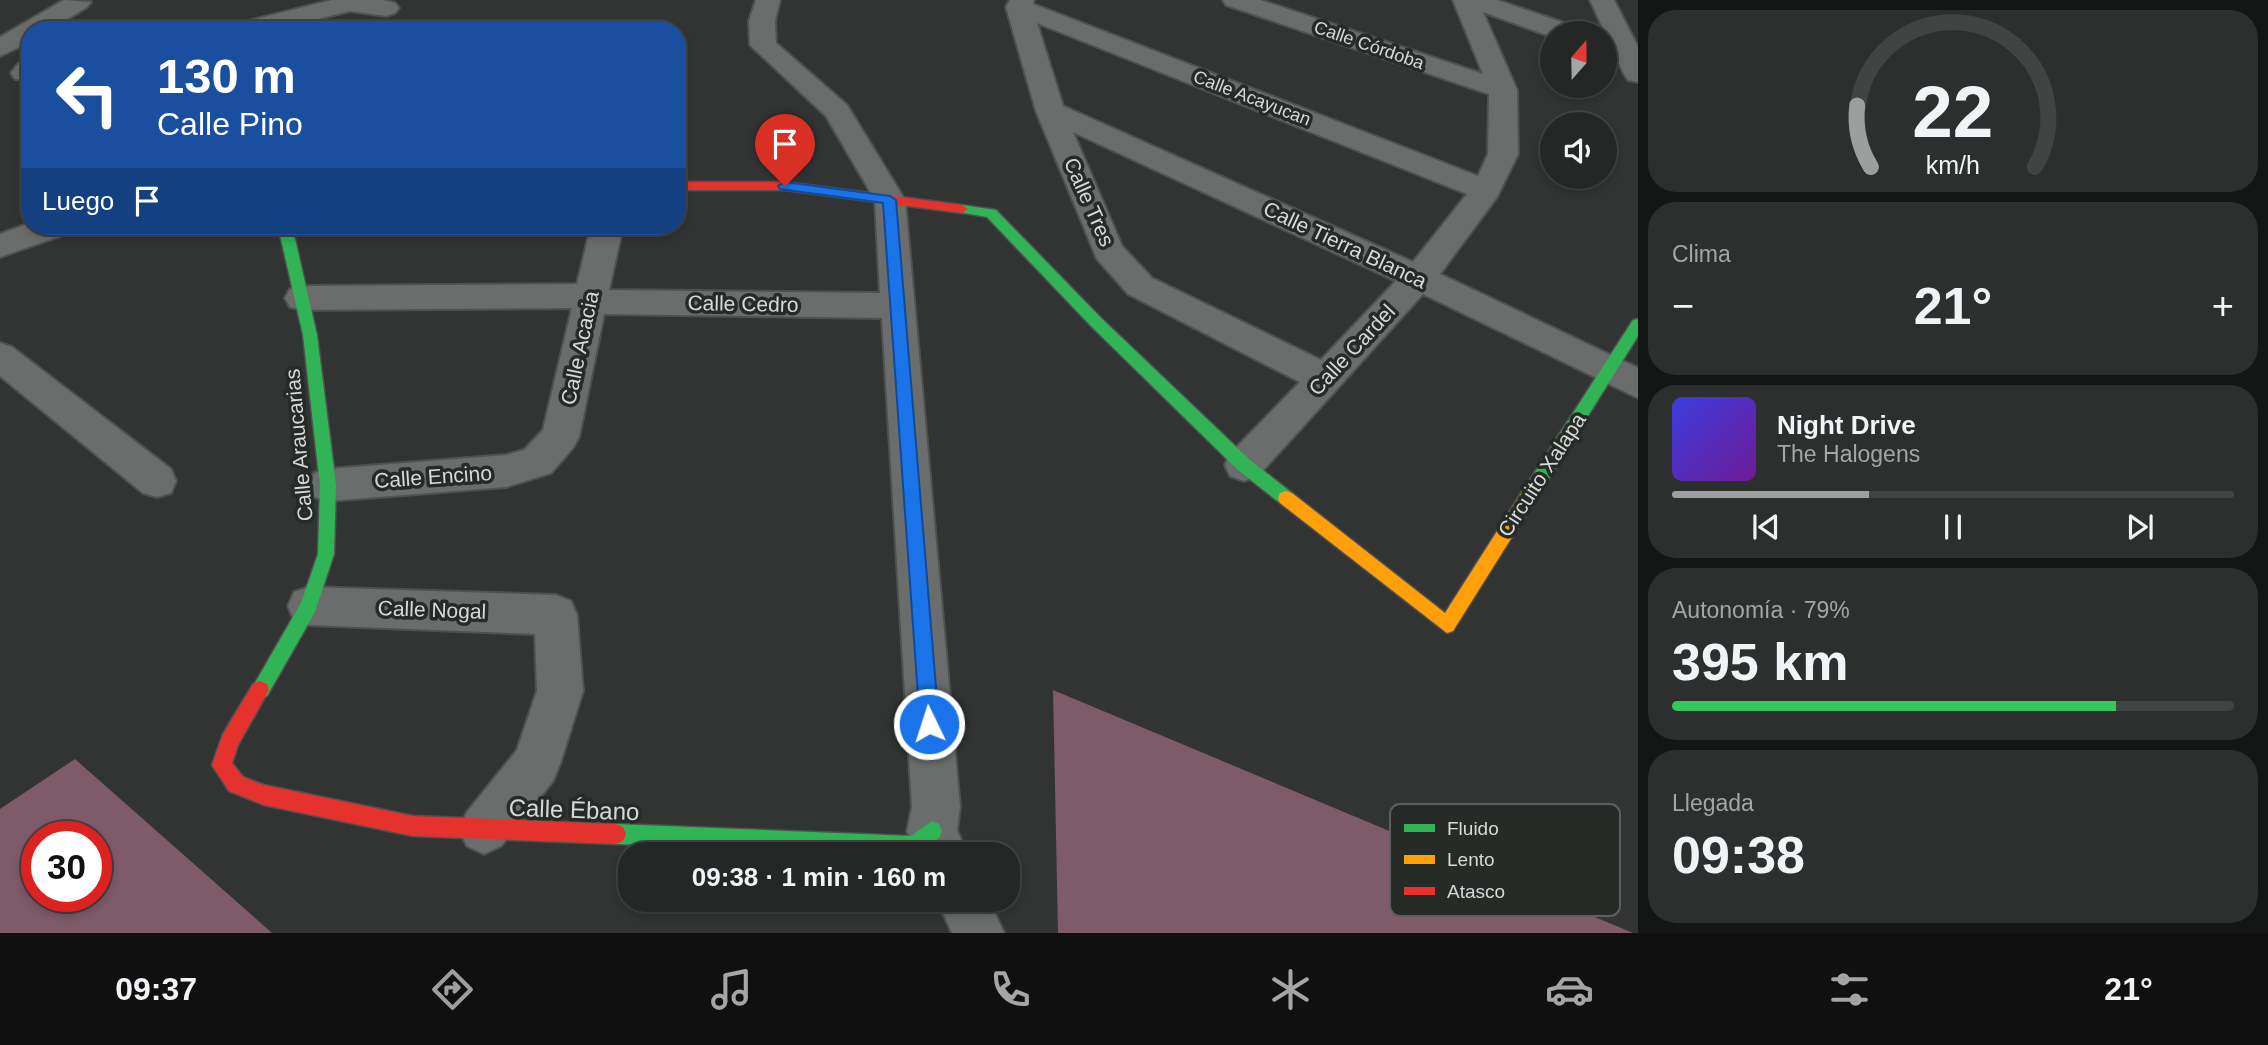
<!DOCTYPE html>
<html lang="es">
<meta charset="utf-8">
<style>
:root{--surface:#252726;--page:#2d2f2e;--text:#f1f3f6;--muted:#a3a5a7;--line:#424443;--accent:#9c9f9d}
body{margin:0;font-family:Arial,sans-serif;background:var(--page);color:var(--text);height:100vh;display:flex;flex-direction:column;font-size:26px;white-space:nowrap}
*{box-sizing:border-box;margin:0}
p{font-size:23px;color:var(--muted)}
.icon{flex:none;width:38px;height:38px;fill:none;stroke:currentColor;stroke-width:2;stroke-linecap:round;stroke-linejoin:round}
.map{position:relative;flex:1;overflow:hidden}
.details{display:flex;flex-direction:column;gap:10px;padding:10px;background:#141515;width:630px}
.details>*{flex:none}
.banner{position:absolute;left:21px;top:21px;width:665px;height:214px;border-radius:28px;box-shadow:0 4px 10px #0003,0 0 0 2px var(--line);background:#1a4fa0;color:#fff;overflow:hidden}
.needle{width:46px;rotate:20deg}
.fabs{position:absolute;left:1540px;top:21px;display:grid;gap:14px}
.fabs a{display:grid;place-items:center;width:77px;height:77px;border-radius:50%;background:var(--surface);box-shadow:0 4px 10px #0003,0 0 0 2px var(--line);font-size:35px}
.speed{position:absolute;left:21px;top:821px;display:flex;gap:14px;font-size:35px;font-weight:700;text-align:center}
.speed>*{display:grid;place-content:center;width:91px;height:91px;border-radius:50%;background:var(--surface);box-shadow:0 4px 10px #0003,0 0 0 2px var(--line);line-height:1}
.speed .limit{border:10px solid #d22;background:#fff;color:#111}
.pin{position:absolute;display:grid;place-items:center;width:60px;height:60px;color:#fff;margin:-72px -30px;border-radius:50% 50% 50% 0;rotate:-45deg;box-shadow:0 0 7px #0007}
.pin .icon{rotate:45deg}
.me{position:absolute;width:77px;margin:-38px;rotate:356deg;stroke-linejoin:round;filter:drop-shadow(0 0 5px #0008)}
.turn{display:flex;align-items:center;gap:24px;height:147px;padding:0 21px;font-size:32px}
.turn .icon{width:91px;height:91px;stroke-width:2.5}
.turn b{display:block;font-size:49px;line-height:60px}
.then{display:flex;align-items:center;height:66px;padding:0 21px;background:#0003;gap:14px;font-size:26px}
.big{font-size:52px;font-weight:600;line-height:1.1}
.details .card{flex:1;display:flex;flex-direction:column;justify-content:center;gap:10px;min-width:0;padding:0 24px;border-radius:28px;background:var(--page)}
.details .dial{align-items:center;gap:0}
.dial svg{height:182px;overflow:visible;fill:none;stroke:var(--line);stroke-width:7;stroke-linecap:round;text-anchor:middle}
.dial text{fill:var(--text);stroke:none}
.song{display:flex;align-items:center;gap:21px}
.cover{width:84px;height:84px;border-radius:10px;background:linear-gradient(135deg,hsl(240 70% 55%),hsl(280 70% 35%))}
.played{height:7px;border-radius:4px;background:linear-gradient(90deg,var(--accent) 35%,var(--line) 35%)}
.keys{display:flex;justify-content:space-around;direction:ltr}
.heat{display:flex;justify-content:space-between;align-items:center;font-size:38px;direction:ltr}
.charge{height:10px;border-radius:5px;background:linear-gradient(90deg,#34c759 79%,var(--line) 0)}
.trip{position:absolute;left:618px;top:842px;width:402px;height:70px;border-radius:28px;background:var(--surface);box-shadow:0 4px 10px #0003,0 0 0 2px var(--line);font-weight:600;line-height:70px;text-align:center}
.menu{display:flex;height:112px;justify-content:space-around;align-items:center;background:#0f100f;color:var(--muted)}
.menu .icon{width:49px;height:49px}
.menu .on{color:var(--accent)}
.menu b{font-size:32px;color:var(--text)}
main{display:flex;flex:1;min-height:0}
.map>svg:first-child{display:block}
.forest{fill:#7f5a68;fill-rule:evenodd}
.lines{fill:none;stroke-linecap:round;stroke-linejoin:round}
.street-casing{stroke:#4f5150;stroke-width:4}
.fast-casing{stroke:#4f5150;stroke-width:3}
.slow-casing{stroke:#4f5150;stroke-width:3}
.jam-casing{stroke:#4f5150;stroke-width:3}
.street{fill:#6b6d6c;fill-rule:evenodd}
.fast{fill:#30b455;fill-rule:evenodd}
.slow{fill:#ff9f0a;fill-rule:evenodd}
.jam{fill:#e5322d;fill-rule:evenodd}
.route{fill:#1a73e8;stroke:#114b97;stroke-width:2}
.labels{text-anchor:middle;stroke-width:7;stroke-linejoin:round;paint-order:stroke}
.far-street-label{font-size:18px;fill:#d6d9d7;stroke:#262b28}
.street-label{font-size:21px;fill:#d6d9d7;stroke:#262b28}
.near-street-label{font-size:24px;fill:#d6d9d7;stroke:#262b28}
.key{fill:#262b28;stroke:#5b5f5d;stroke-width:2}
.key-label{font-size:19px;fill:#d6d9d7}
</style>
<main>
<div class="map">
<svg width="1638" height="933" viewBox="0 0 1638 933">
<rect width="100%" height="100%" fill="#313432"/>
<path class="forest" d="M1053 690 1633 933H1058Z
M75 759 272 933H0V809ZM37 836H96V896H37Z"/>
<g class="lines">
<defs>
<path id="street" d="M64 0 91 2 87 7 50 30H30V42L0 56V37Z
M332 0H383L395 3 399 8 395 13 386 16 350 11 273 30H228L232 25Z
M756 0H780L775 21 776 43 847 105 905 200 960 807 957 830 967 854H917L907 831 912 807 882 318 604 314 579 437 573 448 551 473 506 487 328 501 314 497 308 485 314 473 328 469 506 455 524 450 543 430 572 308 302 310 290 307 285 298 290 289 302 286 577 284 591 226H623L609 290 880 293 875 200 826 116 750 45 749 21Z
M1010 0H1034L1033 4 1478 176 1488 154 1489 94 1226 5 1223 0H1260L1483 74 1453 0H1497L1576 27 1580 33H1552V37L1483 12 1517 90 1518 154 1497 197 1440 274 1638 368V398L1423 294 1258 476 1244 481 1230 476 1225 465 1230 454 1300 382 1128 294 1097 259 1036 111 1006 7ZM1037 23 1467 194 1413 262 1063 106ZM1073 132 1396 281 1321 360 1152 278 1122 246Z
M1590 0H1614L1638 47V82L1628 80 1624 74Z
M30 58V80L15 79 11 73C17 65 20 60 30 58Z
M30 223V226H71L66 234 0 257V234Z
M0 343 12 347 171 469 176 481 171 493 157 497 143 493 0 376Z
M309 587 556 595 571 601 577 615 583 691 560 764 553 781 501 846 484 854 467 846 459 829 467 812 517 750 537 691 535 634 309 625 294 620 288 606 294 592Z
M937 900H989L1004 933H952Z"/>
<path id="fast" d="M962 205 996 210 1101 318 1250 460 1292 493 1294 498 1292 503 1286 505 1280 503 1238 470 1091 326 987 217 958 212 956 209Z
M276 226H288L295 239 317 335 336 485 334 554 315 612 267 696 260 699 253 696 251 690 301 603 318 554 320 485 303 335 281 239Z
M1638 319V336L1534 502 1528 504 1522 502 1520 497 1522 492 1633 320Z
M932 821 939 824 942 831 939 838 919 854 616 844 609 841 606 834 609 827 616 824 911 836Z"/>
<path id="slow" d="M1528 490 1534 492 1536 497 1534 502 1453 631 1447 633 1280 503 1278 498 1280 493 1286 491 1292 493 1445 613 1522 492Z"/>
<path id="jam" d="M677 182H785L962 205 968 209 962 213 785 190H677Z
M260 681 267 684 269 690 238 745 232 763 243 777 264 785 413 816 616 824 623 827 626 834 623 841 616 844 413 836 264 805 229 791 212 765 223 734 253 684Z"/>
</defs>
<use href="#street" class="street-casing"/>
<use href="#fast" class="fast-casing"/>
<use href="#slow" class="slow-casing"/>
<use href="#jam" class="jam-casing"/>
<use href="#street" class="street"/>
<use href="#fast" class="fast"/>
<use href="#slow" class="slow"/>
<use href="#jam" class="jam"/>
</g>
<path class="route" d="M785 182 890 196 896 200 939 724 936 730 929 733 923 730 920 724 883 203 780 189 778 186Z"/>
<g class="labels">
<g class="far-street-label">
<text transform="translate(1369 45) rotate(19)" y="6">Calle Córdoba</text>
<text transform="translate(1252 98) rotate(21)" y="6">Calle Acayucan</text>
</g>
<g class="street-label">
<text transform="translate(1089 202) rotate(66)" y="7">Calle Tres</text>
<text transform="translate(1345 245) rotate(25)" y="7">Calle Tierra Blanca</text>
<text transform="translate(743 304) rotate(1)" y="7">Calle Cedro</text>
<text transform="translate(580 348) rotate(-78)" y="7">Calle Acacia</text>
<text transform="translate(1352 350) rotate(-47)" y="7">Calle Cardel</text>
<text transform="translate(299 445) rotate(-95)" y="7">Calle Araucarias</text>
<text transform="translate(1542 475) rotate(-57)" y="7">Circuito Xalapa</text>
<text transform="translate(433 477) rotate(-4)" y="7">Calle Encino</text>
<text transform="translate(432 610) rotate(2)" y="7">Calle Nogal</text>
</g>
<g class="near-street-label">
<text transform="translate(574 810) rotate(2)" y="8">Calle Ébano</text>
</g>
</g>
<rect x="1390" y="804" width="230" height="112" rx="10" class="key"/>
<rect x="1404" y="824" width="31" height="8" fill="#30b455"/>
<rect x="1404" y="855" width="31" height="9" fill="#ff9f0a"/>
<rect x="1404" y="887" width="31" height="8" fill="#e5322d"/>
<g class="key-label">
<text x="1447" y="835">Fluido</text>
<text x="1447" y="866">Lento</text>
<text x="1447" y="898">Atasco</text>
</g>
</svg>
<div class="fabs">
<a><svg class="needle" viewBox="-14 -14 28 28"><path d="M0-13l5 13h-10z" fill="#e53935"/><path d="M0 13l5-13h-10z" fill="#a3a5a7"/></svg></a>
<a><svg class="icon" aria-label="sound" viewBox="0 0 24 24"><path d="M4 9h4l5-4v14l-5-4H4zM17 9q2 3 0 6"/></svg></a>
</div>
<div class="speed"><div class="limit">30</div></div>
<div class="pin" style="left:785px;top:186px;background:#d93025"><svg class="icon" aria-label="arrive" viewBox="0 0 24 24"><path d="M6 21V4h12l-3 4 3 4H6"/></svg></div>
<svg class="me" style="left:929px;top:724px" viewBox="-20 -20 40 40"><circle r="17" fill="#1a73e8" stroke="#fff" stroke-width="3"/><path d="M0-11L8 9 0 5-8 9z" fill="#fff"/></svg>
<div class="trip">09:38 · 1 min · 160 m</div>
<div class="banner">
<div class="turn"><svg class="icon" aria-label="left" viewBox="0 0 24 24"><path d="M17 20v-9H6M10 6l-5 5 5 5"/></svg><div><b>130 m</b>Calle Pino</div></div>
<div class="then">Luego<svg class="icon" aria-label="arrive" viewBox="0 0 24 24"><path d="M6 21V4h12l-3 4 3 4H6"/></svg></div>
</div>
</div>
<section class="details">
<div class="card dial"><svg viewBox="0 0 100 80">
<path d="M14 69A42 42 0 1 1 86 69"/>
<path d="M14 69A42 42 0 0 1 8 42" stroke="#9c9f9d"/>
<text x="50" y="56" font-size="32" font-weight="700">22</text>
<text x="50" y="72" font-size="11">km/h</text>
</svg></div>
<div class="card"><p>Clima</p>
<div class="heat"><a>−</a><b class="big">21°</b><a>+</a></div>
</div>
<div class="card">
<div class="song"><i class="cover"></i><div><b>Night Drive</b><p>The Halogens</p></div></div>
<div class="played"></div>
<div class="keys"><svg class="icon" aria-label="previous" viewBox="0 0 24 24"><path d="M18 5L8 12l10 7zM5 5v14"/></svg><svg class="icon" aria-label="pause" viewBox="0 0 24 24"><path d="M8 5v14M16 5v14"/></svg><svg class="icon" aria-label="next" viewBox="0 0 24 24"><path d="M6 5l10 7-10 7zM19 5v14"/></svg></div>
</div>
<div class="card"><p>Autonomía · 79%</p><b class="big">395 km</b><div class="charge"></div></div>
<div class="card"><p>Llegada</p><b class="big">09:38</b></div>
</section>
</main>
<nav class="menu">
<b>09:37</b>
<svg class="icon on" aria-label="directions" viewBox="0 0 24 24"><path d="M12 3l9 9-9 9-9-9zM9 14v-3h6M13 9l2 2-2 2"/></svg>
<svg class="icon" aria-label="music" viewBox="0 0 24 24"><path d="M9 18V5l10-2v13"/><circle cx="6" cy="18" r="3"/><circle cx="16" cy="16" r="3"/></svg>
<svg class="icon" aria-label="phone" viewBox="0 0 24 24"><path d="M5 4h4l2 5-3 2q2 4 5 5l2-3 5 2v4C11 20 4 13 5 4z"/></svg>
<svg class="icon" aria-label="climate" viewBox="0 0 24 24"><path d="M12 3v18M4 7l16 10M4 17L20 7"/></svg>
<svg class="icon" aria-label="car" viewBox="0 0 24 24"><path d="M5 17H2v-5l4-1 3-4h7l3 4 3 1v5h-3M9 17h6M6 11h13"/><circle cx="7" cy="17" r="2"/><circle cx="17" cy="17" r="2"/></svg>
<svg class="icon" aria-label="filters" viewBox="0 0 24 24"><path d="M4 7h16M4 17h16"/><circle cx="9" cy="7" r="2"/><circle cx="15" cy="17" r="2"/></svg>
<b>21°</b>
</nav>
